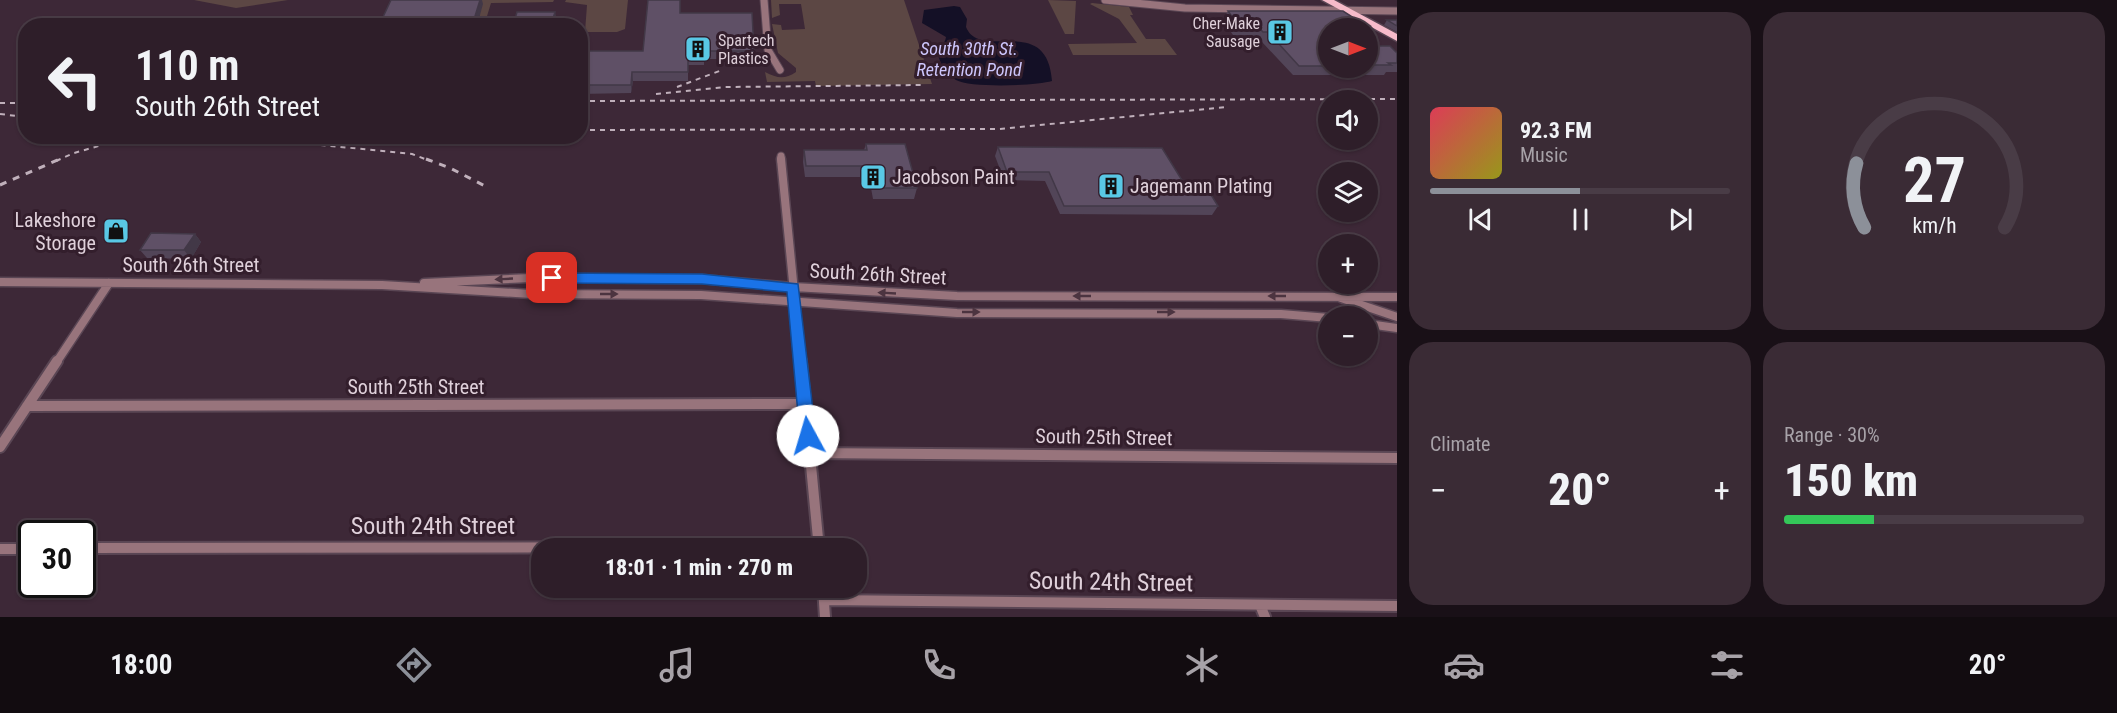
<!DOCTYPE html>
<meta charset="utf-8">
<style>
:root{--surface:#2e1e29;--page:#3a2b35;--text:#f1f3f6;--muted:#a7a2a8;--line:#493c46;--accent:#8c9099}
body{margin:0;font-family:"Roboto Condensed",sans-serif;background:var(--page);color:var(--text);height:100vh;display:flex;flex-direction:column;font-size:22px;white-space:nowrap}
*{box-sizing:border-box;margin:0}
p{font-size:20px;color:var(--muted)}
.icon{flex:none;width:33px;height:33px;fill:none;stroke:currentColor;stroke-width:2;stroke-linecap:round;stroke-linejoin:round}
.map{position:relative;flex:1;overflow:hidden}
.side{display:flex;flex-direction:column;gap:12px;padding:12px;background:#191017;width:720px}
.side>*{flex:none}
.banner{position:absolute;left:18px;top:18px;width:570px;height:126px;border-radius:24px;box-shadow:0 2px 4px #0004,0 0 0 2px var(--line);background:#2e1e29;color:var(--text);overflow:hidden}
.needle{width:39px;rotate:90deg}
.controls{position:absolute;left:1318px;top:18px;display:grid;gap:12px}
.controls a{display:grid;place-items:center;width:60px;height:60px;border-radius:50%;background:var(--surface);box-shadow:0 2px 4px #0004,0 0 0 2px var(--line);font-size:30px}
.speed{position:absolute;left:18px;top:520px;display:flex;gap:12px;font-size:30px;font-weight:700;text-align:center}
.speed>*{display:grid;place-content:center;width:78px;height:78px;border-radius:50%;background:var(--surface);box-shadow:0 2px 4px #0004,0 0 0 2px var(--line);line-height:1}
.speed .limit{border:3px solid #111;border-radius:9px;background:#fff;color:#111}
.pin{position:absolute;display:grid;place-items:center;width:51px;height:51px;color:#fff;margin:-26px;border-radius:12px;box-shadow:0 3px 9px #0006}
.me{position:absolute;width:66px;margin:-33px;rotate:354deg;stroke-linejoin:round;filter:drop-shadow(0 0 4px #0008)}
.turn{display:flex;align-items:center;gap:21px;height:126px;padding:0 18px;font-size:27px}
.turn .icon{width:78px;height:78px;stroke-width:2.5}
.turn b{display:block;font-size:42px;line-height:51px}
.big{font-size:45px;font-weight:800;line-height:1.1}
.side .widget{flex:1;display:flex;flex-direction:column;justify-content:center;gap:9px;min-width:0;padding:0 21px;border-radius:24px;background:var(--page)}
.side .dial{align-items:center;gap:0}
.dial svg{height:156px;overflow:visible;fill:none;stroke:var(--line);stroke-width:7;stroke-linecap:round;text-anchor:middle}
.dial text{fill:var(--text);stroke:none}
.song{display:flex;align-items:center;gap:18px}
.cover{width:72px;height:72px;border-radius:9px;background:linear-gradient(135deg,hsl(350 70% 55%),hsl(60 70% 35%))}
.played{height:6px;border-radius:3px;background:linear-gradient(90deg,var(--accent) 50%,var(--line) 50%)}
.keys{display:flex;justify-content:space-around;direction:ltr}
.heat{display:flex;justify-content:space-between;align-items:center;font-size:33px;direction:ltr}
.charge{height:9px;border-radius:4px;background:linear-gradient(90deg,#34c759 30%,var(--line) 0)}
.side .tiles{flex:1;display:grid;gap:12px;grid-template-columns:repeat(2,1fr)}
.trip{position:absolute;left:531px;top:538px;width:336px;height:60px;border-radius:24px;background:var(--surface);box-shadow:0 2px 4px #0004,0 0 0 2px var(--line);font-weight:800;line-height:60px;text-align:center}
.dock{display:flex;height:96px;justify-content:space-around;align-items:center;background:#120c10;color:var(--muted)}
.dock .icon{width:42px;height:42px}
.dock .selected{color:var(--accent)}
.dock b{font-size:27px;color:var(--text)}
main{display:flex;flex:1;min-height:0}
.map>svg:first-child{display:block}
.green{fill:#5c4744}
.water{fill:#141026}
.lines{fill:none;stroke-linecap:round;stroke-linejoin:round}
.minor-far2-casing{stroke:#5a4654;stroke-width:9}
.minor-far1-casing{stroke:#5a4654;stroke-width:11}
.minor-casing{stroke:#5a4654;stroke-width:14}
.primary-casing{stroke:#5a4654;stroke-width:3}
.minor-far2{stroke:#98747c;stroke-width:7}
.minor-far1{stroke:#98747c;stroke-width:8}
.minor{stroke:#98747c;stroke-width:10}
.primary{fill:#f7bbca;fill-rule:evenodd}
.rail-far1{stroke:#c0b0bb;stroke-width:2;stroke-dasharray:5 5;stroke-linecap:butt}
.rail{stroke:#c0b0bb;stroke-width:3;stroke-dasharray:7 7;stroke-linecap:butt}
.wall{fill:#524558}
.shaded-wall{fill:#423847}
.building{fill:#5f5066;stroke:#423847;stroke-width:1.5}
.oneway{fill:#4c3440}
.route{fill:#1a73e8;stroke:#114b97;stroke-width:1.5}
.labels{text-anchor:middle;stroke-width:6;stroke-linejoin:round;paint-order:stroke}
.far-poi-label{font-size:16px;fill:#dfd0da;stroke:#331e2c;text-anchor:end}
.far-water-label{font-size:18px;font-style:italic;fill:#cdc6fc;stroke:#331e2c}
.poi-label{font-size:20px;fill:#dfd0da;stroke:#331e2c;text-anchor:start}
.street-label{font-size:20px;fill:#dfd0da;stroke:#331e2c}
.near-street-label{font-size:24px;fill:#dfd0da;stroke:#331e2c}
</style>
<main>
<div class="map">
<svg width="1397" height="617" viewBox="0 0 1397 617">
<rect width="100%" height="100%" fill="#3d2837"/>
<path class="green" d="M194 0H288L236 8Z
M394 0H554L553 2 491 3 484 26 477 25 482 4Z
M566 0H628L625 29 617 32H585L587 5 565 2Z
M771 0H904L932 84 816 86 815 81 767 82 765 72C777 78 784 80 796 72V68L778 53 772 24 781 25 782 30 805 29 801 4H779L780 15 772 18Z
M1048 0 1076 1 1074 34H1065Z
M1092 3 1129 7 1133 15H1130L1146 39H1165L1177 55H1073L1068 44 1137 43 1119 19 1090 4Z"/>
<path class="water" d="M954 6 960 7 967 19 966 27C980 62 1047 12 1052 81 1035 86 970 88 956 80 949 76 941 66 939 58 937 49 945 45 946 37L922 23 924 10Z"/>
<g class="lines">
<defs>
<path id="minor-far2" d="M764 0 768 50 780 70
M1105 0 1185 8 1397 11
M781 156V161"/>
<path id="minor-far1" d="M781 159 801 363
M0 282 382 285 531 294 701 295 957 313 1281 314 1329 318
M424 283 530 278 702 279 793 287 957 296 1397 297
M1341 298 1397 317
M1368 324 1397 328
M56 363 109 283"/>
<path id="minor" d="M801 361 819 549
M27 406 805 404
M0 447 57 361
M810 453 1397 458
M82 548 819 547
M0 549H32
M823 588 825 617
M824 600 1397 606
M1260 605 1265 617"/>
<path id="primary" d="M1322 0H1334L1397 34V41Z"/>
</defs>
<use href="#minor-far2" class="minor-far2-casing"/>
<use href="#minor-far1" class="minor-far1-casing"/>
<use href="#minor" class="minor-casing"/>
<use href="#primary" class="primary-casing"/>
<use href="#minor-far2" class="minor-far2"/>
<use href="#minor-far1" class="minor-far1"/>
<use href="#minor" class="minor"/>
<use href="#primary" class="primary"/>
<path class="rail-far1" d="M677 87 722 70
M656 94 725 87 923 85
M580 101 1397 99
M0 103H26
M0 114 26 117
M580 130 999 129 1227 107
M231 136 412 154 430 161
M56 161 74 153 134 136"/>
<path class="rail" d="M426 159 450 168 485 186
M0 185 60 159"/>
</g>
<path class="wall" d="M1228 11 1368 27 1367 28H1329V68H1368V46L1397 53V72H1386L1384 75H1293L1262 42H1257L1252 35H1233L1223 20Z
M680 13 754 51 753 59H704V65H688V81H633L631 93 580 94V51H643Z
M1387 20H1397V32L1384 25Z
M866 144 917 188 914 199H873L869 177H805L803 162 804 150H864Z
M998 147 1183 182 1218 206 1212 215 1060 214 1045 181 1004 180 995 156Z
M195 234 201 242 191 259 147 258 140 250Z"/>
<path class="shaded-wall" d="M480 0H482L483 4 477 26H472Z
M555 12 557 20 555 26H551Z
M632 72 633 81 631 93V85Z
M195 234 201 242 191 259 184 250Z"/>
<path class="building" d="M391 0H480L472 26H352L356 18 383 17Z
M648 0H680V13H752L754 51H704V56H688V72H632L631 85H580V51H643Z
M1228 11H1343L1368 27 1329 28V66H1299L1268 32H1263L1257 26H1239Z
M517 12H555L551 25 513 26Z
M1387 20H1397V26Z
M1368 46H1390L1397 53V63H1388L1391 65H1368Z
M866 144H905L917 188H876L871 166H806L804 150H867Z
M998 147 1162 148 1183 182H1203L1218 206H1064L1049 172H1007Z
M151 233 195 234 184 250H140Z"/>
<defs><path id="oneway-solid" d="M-6-.8H1V-3.2L6.5 0L1 3.2V.8H-6Z" transform="scale(1.5)"/></defs>
<g class="oneway">
<use href="#oneway-solid" transform="translate(504 279) rotate(177)"/>
<use href="#oneway-solid" transform="translate(887 293) rotate(-177)"/>
<use href="#oneway-solid" transform="translate(609 294)"/>
<use href="#oneway-solid" transform="translate(1082 296) rotate(-180)"/>
<use href="#oneway-solid" transform="translate(1277 296) rotate(-180)"/>
<use href="#oneway-solid" transform="translate(971 312)"/>
<use href="#oneway-solid" transform="translate(1166 312)"/>
</g>
<path class="route" d="M552 273 702 274 798 284 816 436 814 441 808 443 803 441 800 436 787 292 702 284 552 283 545 278Z"/>
<defs>
<symbol id="building-square" viewBox="-11 -11 22 22"><rect x="-9" y="-9" width="18" height="18" rx="4" fill="#59c8e5" stroke="#331e2c"/><path d="M-4-6H4V6H1V3H-1V6H-4ZM-2.5-4.3h1.7v1.8h-1.7ZM.8-4.3h1.7v1.8H.8ZM-2.5-1h1.7V.8h-1.7ZM.8-1h1.7V.8H.8Z" fill="#111"/></symbol>
<symbol id="shop-square" viewBox="-11 -11 22 22"><rect x="-9" y="-9" width="18" height="18" rx="4" fill="#59c8e5" stroke="#331e2c"/><path d="M-5-2.5h2.3a2.7 3.5 0 0 1 5.4 0H5L5.5 6h-11ZM-1.5-2.5h3a1.5 2.3 0 0 0-3 0Z" fill="#111"/></symbol>
</defs>
<g fill-rule="evenodd">
<use href="#building-square" x="1265" y="17" width="30" height="30"/>
<use href="#building-square" x="683" y="34" width="30" height="30"/>
<use href="#building-square" x="858" y="162" width="30" height="30"/>
<use href="#building-square" x="1096" y="171" width="30" height="30"/>
<use href="#shop-square" x="101" y="216" width="30" height="30"/>
</g>
<g class="labels">
<g class="far-poi-label">
<text x="1260" y="29">Cher-Make<tspan x="1260" dy="18">Sausage</tspan></text>
<text x="718" y="46" text-anchor="start">Spartech<tspan x="718" dy="18">Plastics</tspan></text>
</g>
<g class="far-water-label">
<text x="969" y="55">South 30th St.<tspan x="969" dy="21">Retention Pond</tspan></text>
</g>
<g class="poi-label">
<text x="892" y="184">Jacobson Paint</text>
<text x="1130" y="193">Jagemann Plating</text>
<text x="96" y="227" text-anchor="end">Lakeshore<tspan x="96" dy="23">Storage</tspan></text>
</g>
<g class="street-label">
<text x="191" y="272">South 26th Street</text>
<text transform="translate(878 274) rotate(3)" y="7">South 26th Street</text>
<text x="416" y="394">South 25th Street</text>
<text transform="translate(1104 437) rotate(1)" y="7">South 25th Street</text>
</g>
<g class="near-street-label">
<text x="433" y="534">South 24th Street</text>
<text transform="translate(1111 582) rotate(1)" y="8">South 24th Street</text>
</g>
</g>
</svg>
<div class="controls">
<a><svg class="needle" viewBox="-14 -14 28 28"><path d="M0-13l5 13h-10z" fill="#e53935"/><path d="M0 13l5-13h-10z" fill="#a7a2a8"/></svg></a>
<a><svg class="icon" aria-label="sound" viewBox="0 0 24 24"><path d="M4 9h4l5-4v14l-5-4H4zM17 9q2 3 0 6"/></svg></a>
<a><svg class="icon" aria-label="layers" viewBox="0 0 24 24"><path d="M12 4l9 5-9 5-9-5zM3 14l9 5 9-5"/></svg></a>
<a>+</a>
<a>−</a>
</div>
<div class="speed"><div class="limit">30</div></div>
<div class="pin" style="left:552px;top:278px;background:#d93025"><svg class="icon" aria-label="arrive" viewBox="0 0 24 24"><path d="M6 21V4h12l-3 4 3 4H6"/></svg></div>
<svg class="me" style="left:808px;top:436px" viewBox="-20 -20 40 40"><circle r="19" fill="#fff"/><path d="M0-13L10 11 0 6-10 11z" fill="#1a73e8"/></svg>
<div class="trip">18:01 · 1 min · 270 m</div>
<div class="banner">
<div class="turn"><svg class="icon" aria-label="left" viewBox="0 0 24 24"><path d="M17 20v-9H6M10 6l-5 5 5 5"/></svg><div><b>110 m</b>South 26th Street</div></div>
</div>
</div>
<section class="side">
<div class="tiles">
<div class="widget">
<div class="song"><i class="cover"></i><div><b>92.3 FM</b><p>Music</p></div></div>
<div class="played"></div>
<div class="keys"><svg class="icon" aria-label="previous" viewBox="0 0 24 24"><path d="M18 5L8 12l10 7zM5 5v14"/></svg><svg class="icon" aria-label="pause" viewBox="0 0 24 24"><path d="M8 5v14M16 5v14"/></svg><svg class="icon" aria-label="next" viewBox="0 0 24 24"><path d="M6 5l10 7-10 7zM19 5v14"/></svg></div>
</div>
<div class="widget dial"><svg viewBox="0 0 100 80">
<path d="M14 69A42 42 0 1 1 86 69"/>
<path d="M14 69A42 42 0 0 1 10 36" stroke="#8c9099"/>
<text x="50" y="56" font-size="32" font-weight="700">27</text>
<text x="50" y="72" font-size="11">km/h</text>
</svg></div>
<div class="widget"><p>Climate</p>
<div class="heat"><a>−</a><b class="big">20°</b><a>+</a></div>
</div>
<div class="widget"><p>Range · 30%</p><b class="big">150 km</b><div class="charge"></div></div>
</div>
</section>
</main>
<nav class="dock">
<b>18:00</b>
<svg class="icon selected" aria-label="directions" viewBox="0 0 24 24"><path d="M12 3l9 9-9 9-9-9zM9 14v-3h6M13 9l2 2-2 2"/></svg>
<svg class="icon" aria-label="music" viewBox="0 0 24 24"><path d="M9 18V5l10-2v13"/><circle cx="6" cy="18" r="3"/><circle cx="16" cy="16" r="3"/></svg>
<svg class="icon" aria-label="phone" viewBox="0 0 24 24"><path d="M5 4h4l2 5-3 2q2 4 5 5l2-3 5 2v4C11 20 4 13 5 4z"/></svg>
<svg class="icon" aria-label="climate" viewBox="0 0 24 24"><path d="M12 3v18M4 7l16 10M4 17L20 7"/></svg>
<svg class="icon" aria-label="car" viewBox="0 0 24 24"><path d="M5 17H2v-5l4-1 3-4h7l3 4 3 1v5h-3M9 17h6M6 11h13"/><circle cx="7" cy="17" r="2"/><circle cx="17" cy="17" r="2"/></svg>
<svg class="icon" aria-label="filters" viewBox="0 0 24 24"><path d="M4 7h16M4 17h16"/><circle cx="9" cy="7" r="2"/><circle cx="15" cy="17" r="2"/></svg>
<b>20°</b>
</nav>
